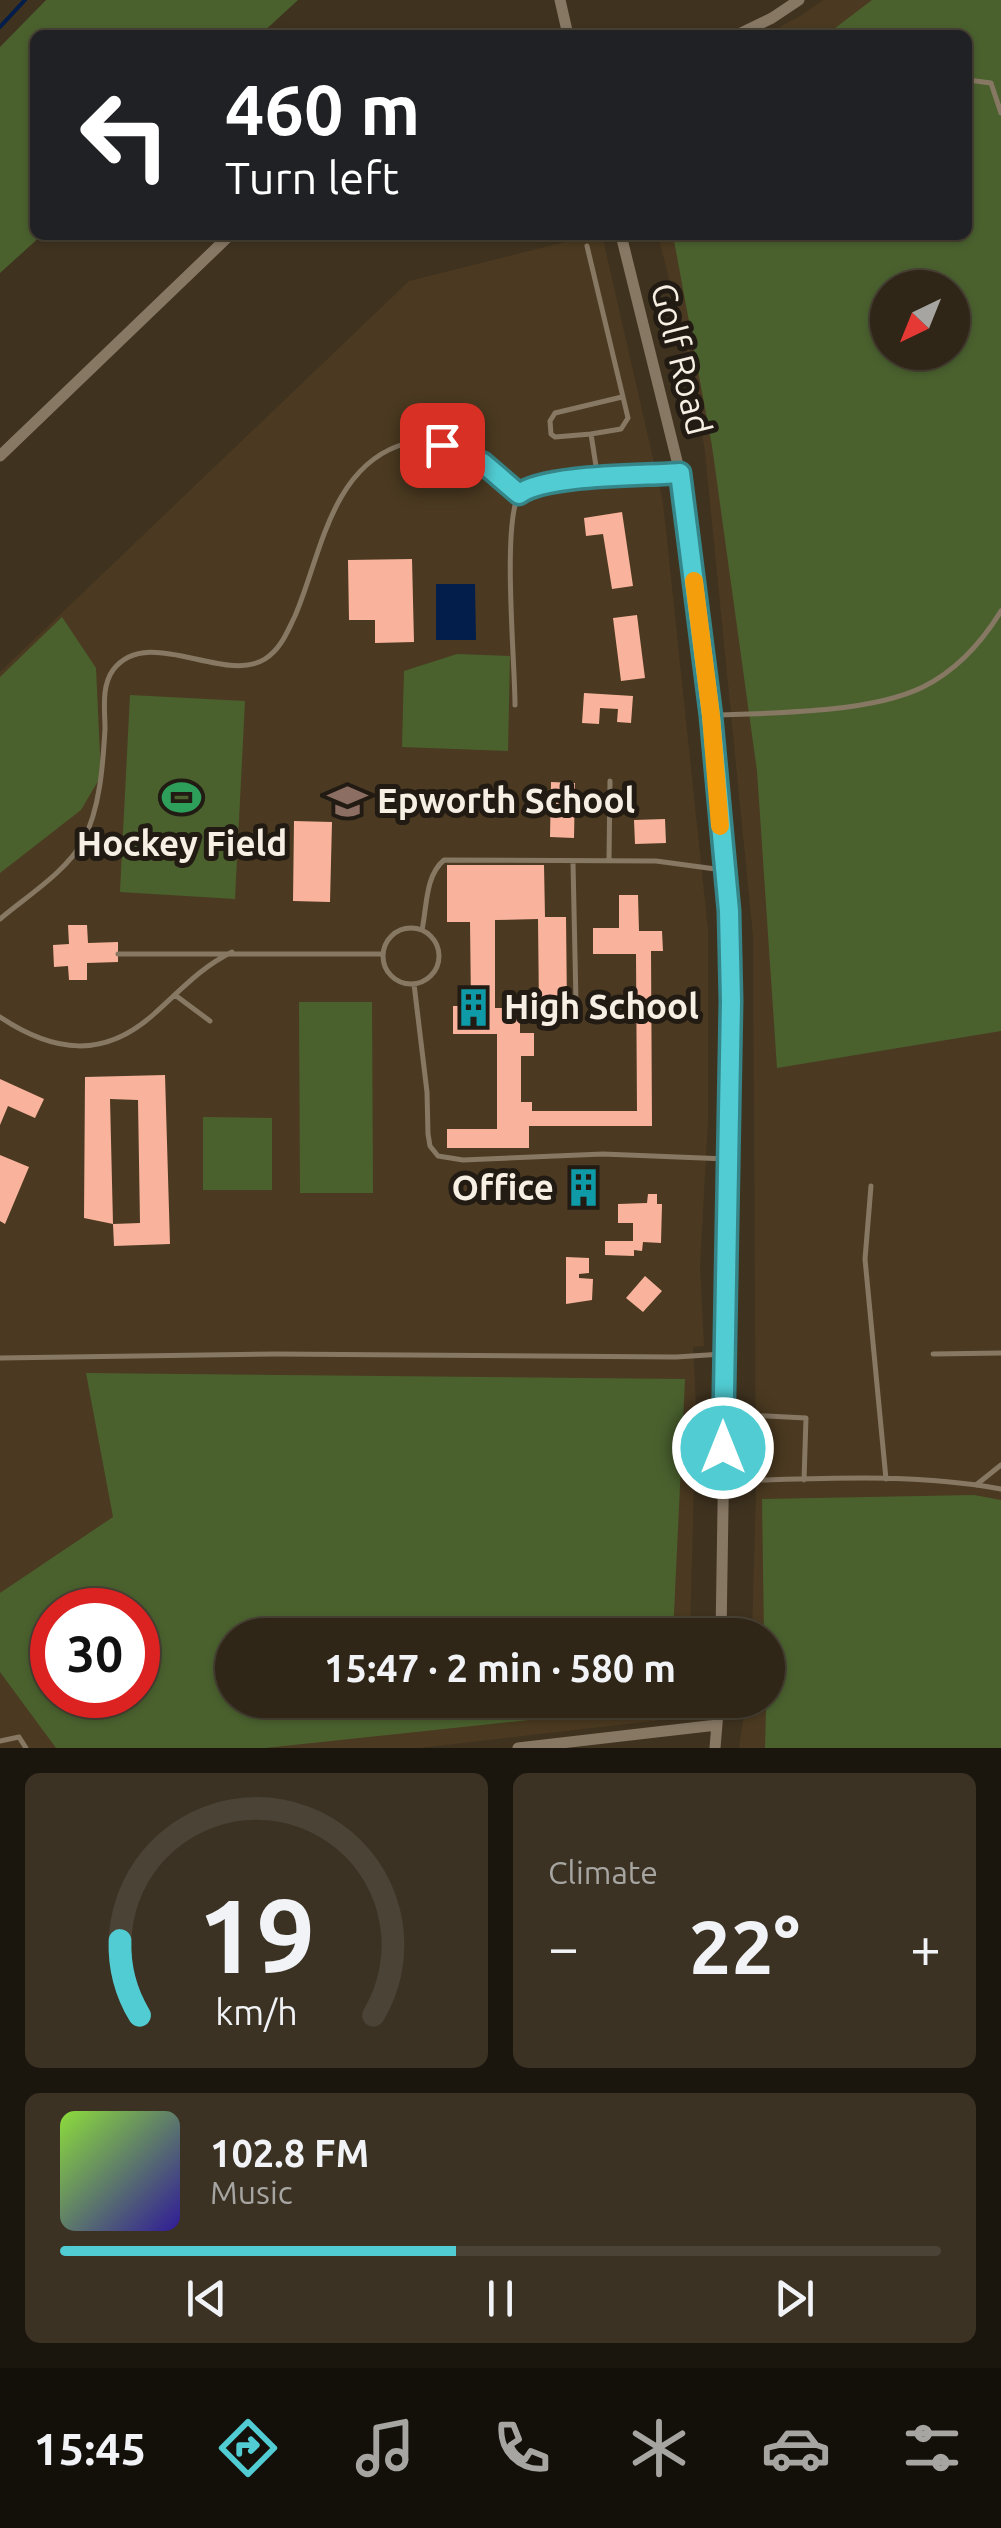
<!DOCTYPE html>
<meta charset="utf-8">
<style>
:root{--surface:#2f2617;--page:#3b3224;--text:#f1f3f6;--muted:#a7a5a1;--line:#4a4336;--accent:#51ccd3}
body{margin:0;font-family:Ubuntu,sans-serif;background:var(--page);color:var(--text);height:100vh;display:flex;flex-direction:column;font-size:38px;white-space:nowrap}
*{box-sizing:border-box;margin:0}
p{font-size:32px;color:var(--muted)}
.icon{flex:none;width:55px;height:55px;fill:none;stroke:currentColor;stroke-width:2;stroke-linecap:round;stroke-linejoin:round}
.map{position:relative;height:1748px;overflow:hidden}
.side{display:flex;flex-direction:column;gap:25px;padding:25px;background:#1a150d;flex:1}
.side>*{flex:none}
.guide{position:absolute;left:30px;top:30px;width:942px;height:210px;border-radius:15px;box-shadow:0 2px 8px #0004,0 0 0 2px var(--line);background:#202124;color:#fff;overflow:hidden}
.needle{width:65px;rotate:223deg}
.controls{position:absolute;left:870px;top:270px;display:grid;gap:20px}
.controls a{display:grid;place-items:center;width:100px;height:100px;border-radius:50%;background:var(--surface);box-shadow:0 2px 8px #0004,0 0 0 2px var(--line);font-size:50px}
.speed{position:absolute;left:30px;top:1588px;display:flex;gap:20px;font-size:50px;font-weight:700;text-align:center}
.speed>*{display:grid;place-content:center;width:130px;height:130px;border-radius:50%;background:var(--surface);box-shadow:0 2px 8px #0004,0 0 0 2px var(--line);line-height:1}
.speed .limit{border:15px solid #d22;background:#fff;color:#111}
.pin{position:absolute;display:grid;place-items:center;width:85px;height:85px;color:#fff;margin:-42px;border-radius:20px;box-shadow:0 5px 15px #0006}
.me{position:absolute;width:110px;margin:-55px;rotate:0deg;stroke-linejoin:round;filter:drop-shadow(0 0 8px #0008)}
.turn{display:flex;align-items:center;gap:35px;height:210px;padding:0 30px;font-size:45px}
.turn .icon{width:130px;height:130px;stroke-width:2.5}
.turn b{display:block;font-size:70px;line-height:85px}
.big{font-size:75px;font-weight:600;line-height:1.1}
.side .widget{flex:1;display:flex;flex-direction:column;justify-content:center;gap:15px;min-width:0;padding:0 35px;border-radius:15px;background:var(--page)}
.side .dial{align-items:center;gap:0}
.dial svg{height:260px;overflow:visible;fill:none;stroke:var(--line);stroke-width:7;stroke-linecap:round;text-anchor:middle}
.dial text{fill:var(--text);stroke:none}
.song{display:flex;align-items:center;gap:30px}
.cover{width:120px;height:120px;border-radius:15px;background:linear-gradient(135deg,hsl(90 70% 55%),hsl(250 70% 35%))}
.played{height:10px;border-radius:5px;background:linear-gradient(90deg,var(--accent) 45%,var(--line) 45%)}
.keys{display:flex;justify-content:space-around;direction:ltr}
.heat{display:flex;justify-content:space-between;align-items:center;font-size:55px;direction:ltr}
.side .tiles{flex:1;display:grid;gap:25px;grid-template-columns:1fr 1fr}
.widget:last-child{grid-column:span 2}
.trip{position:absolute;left:215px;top:1618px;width:570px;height:100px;border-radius:50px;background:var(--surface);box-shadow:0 2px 8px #0004,0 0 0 2px var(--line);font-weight:600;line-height:100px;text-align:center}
.tab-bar{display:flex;height:160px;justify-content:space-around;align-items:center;background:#130f09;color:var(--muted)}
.tab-bar .icon{width:70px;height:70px}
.tab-bar .on{color:var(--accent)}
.tab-bar b{font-size:45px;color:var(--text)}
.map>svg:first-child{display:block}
.built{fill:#4b3a21;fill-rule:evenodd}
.green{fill:#4a612e;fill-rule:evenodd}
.water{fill:#031e4a}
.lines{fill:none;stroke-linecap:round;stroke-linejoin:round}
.stream{stroke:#031e4a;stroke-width:4}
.building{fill:#f9b39c}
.service{stroke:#877864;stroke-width:5}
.minor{stroke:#877864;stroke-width:11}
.route-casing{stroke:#358589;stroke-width:25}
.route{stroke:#51ccd3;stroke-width:18}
.slow{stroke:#f59e0b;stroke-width:18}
.labels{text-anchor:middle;stroke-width:10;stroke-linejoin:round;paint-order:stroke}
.street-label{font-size:35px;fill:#f7efe3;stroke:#211b13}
.poi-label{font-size:35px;font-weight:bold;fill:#f7efe3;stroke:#211b13;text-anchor:start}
</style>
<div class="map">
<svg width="1001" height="1748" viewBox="0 0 1001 1748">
<rect width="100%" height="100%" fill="#3f321f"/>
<path class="built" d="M823 0H1001V1748H739L746 1700H768V1635H752L756 1492 753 936 705 452 693 375 658 235H968V35H765L802 15ZM888 288H952V352H888Z
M593 235H602L663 502 708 930V1121L700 1266 704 1346 693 1347 696 1406 690 1635H232V1700H688L687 1717 420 1748H0V672L409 281ZM52 1610H138V1695H52Z"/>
<path class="green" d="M46 0H298L260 35H35V235H42L0 273V47Z
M872 0H1001V1031L777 1068 757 771 712 446 673 235H968V35H826ZM888 288H952V352H888Z
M62 617 96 668 101 776 81 810 0 873V677Z
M457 654 510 656 508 751 402 747 404 671Z
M130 695 245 701 235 899 120 892Z
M299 1002H372L373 1193H300Z
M203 1117 272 1118V1190H203Z
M86 1373 685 1379 673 1635H232V1700H671L670 1705 265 1748H56L0 1672V1593L113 1517ZM52 1610H138V1695H52Z
M974 1495 1001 1500V1748H765L768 1635H764L762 1499Z"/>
<path class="water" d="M436 584H475L476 640H436Z"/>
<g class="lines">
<path class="stream" d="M0 27 25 0"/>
</g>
<path class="building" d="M622 512 633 586 612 589 603 534 586 536 584 518Z
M412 559 414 642 375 643V620H349L348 560Z
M637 615 645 678 621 681 613 618Z
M584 693 633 696 631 723 617 722 618 709 600 708 599 724 582 723Z
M551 782 575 783 574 838 550 837Z
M665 819 666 843 635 844 634 820Z
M294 821 332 822 330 902 293 901Z
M447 865H544L545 917H566L567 1009H539L538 919 495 920V1008H520V1033H534V1056H521V1102H532V1111H637L636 954H593V928H619V895H638L639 931H662L663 951H651L652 1126H529V1148H447V1129H497V1034H453V1006H471L470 922H447Z
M68 925H87L88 943 118 942V962L87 963V980H69L68 966 54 967 53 945 69 944Z
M165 1075 170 1244 114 1246 113 1224 140 1223 138 1100 110 1099 113 1224 84 1218 85 1077Z
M0 1079 44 1099 35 1118 8 1106 0 1125Z
M0 1155 29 1167 5 1224 0 1221Z
M575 1180 595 1183 592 1201 576 1199 577 1195 573 1194Z
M648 1194H657V1204H662L661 1243 643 1242 642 1251 634 1250V1256L605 1255V1241H633V1223H618V1204L647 1203Z
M566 1257 589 1258V1273L579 1274V1278L593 1279 592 1300 566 1304Z
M645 1276 662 1291 643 1312 626 1298Z"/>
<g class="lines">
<path class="service" d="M968 80 991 83 1001 113
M587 246 628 418 621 429 591 434 598 479
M591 434 555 437 551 434 550 421 555 413 622 397
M515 705C515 662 502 525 519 494 547 474 642 476 680 473
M714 715C774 713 870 713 923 687 957 670 982 642 1001 611
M609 860 610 781
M573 862 576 1003
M0 919C27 896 66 872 83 841 100 809 103 764 105 729 105 710 101 687 113 670 148 624 224 685 265 659 281 649 287 632 295 616 320 558 330 471 398 446 443 430 487 464 519 494
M383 956a28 28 0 1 1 56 0a28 28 0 1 1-56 0Z
M422 930C427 907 425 876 444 860L656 861 723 870
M118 954H383
M414 984 427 1092 428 1134 430 1146 438 1156 463 1160 603 1154 727 1159
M175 995 210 1021
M0 1017C54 1053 104 1059 154 1014 180 991 201 967 232 952
M871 1186 865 1259 886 1479
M933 1354 1001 1353
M0 1358 276 1354 676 1357 723 1354
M726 1414 806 1418 804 1480
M726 1481C816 1479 911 1472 1001 1489
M976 1485 1001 1465
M0 1741 19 1737 26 1748"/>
<path class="minor" d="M560 0 568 35
M737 35 772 18 799 0
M621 235 680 473 711 716 729 911 731 1001 721 1635
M0 456 230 235
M518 1748 717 1725
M715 1748 719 1700"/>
</g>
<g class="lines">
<defs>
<path id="route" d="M442 445 483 463 519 494C546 474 643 476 680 473L711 716 729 911 731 1001 723 1448"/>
</defs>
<use href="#route" class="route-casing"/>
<use href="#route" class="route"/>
<path class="slow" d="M694 581 711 716 720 826"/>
</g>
<defs>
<symbol id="stadium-bare" viewBox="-9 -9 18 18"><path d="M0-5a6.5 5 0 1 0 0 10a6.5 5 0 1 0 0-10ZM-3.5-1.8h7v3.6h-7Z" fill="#2e9e5b" stroke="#211b13" stroke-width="2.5" paint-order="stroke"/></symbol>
<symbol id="school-bare" viewBox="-9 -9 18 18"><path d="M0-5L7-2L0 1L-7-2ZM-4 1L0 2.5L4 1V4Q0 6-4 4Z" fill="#8d6e63" stroke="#211b13" stroke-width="2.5" paint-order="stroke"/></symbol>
<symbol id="building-bare" viewBox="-9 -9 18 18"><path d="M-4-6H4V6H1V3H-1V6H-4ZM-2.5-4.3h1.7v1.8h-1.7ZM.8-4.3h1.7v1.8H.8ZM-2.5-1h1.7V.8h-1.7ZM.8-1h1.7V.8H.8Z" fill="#0f9aa8" stroke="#211b13" stroke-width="2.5" paint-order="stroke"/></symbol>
</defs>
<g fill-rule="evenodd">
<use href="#stadium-bare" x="154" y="770" width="55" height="55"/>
<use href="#school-bare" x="320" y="774" width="55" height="55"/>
<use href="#building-bare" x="446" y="980" width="55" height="55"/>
<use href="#building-bare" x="556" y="1160" width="55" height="55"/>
</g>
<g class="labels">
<g class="street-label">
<text transform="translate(681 359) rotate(76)" y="12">Golf Road</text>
</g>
<g class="poi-label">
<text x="377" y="813">Epworth School</text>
<text x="182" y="856" text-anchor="middle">Hockey Field</text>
<text x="504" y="1019">High School</text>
<text x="554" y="1200" text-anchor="end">Office</text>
</g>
</g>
</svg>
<div class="controls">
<a><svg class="needle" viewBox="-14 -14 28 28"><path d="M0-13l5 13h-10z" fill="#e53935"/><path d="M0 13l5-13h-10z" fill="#a7a5a1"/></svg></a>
</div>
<div class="speed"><div class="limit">30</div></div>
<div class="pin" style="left:442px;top:445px;background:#d93025"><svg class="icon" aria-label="arrive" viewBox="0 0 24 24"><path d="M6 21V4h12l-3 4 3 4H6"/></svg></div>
<svg class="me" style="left:723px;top:1448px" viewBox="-20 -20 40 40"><circle r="17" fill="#51ccd3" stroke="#fff" stroke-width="3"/><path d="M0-11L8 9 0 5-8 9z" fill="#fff"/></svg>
<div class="trip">15:47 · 2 min · 580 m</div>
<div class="guide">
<div class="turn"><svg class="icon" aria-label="left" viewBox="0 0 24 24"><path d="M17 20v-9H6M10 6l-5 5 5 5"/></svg><div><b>460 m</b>Turn left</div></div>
</div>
</div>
<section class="side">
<div class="tiles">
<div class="widget dial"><svg viewBox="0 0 100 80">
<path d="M14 69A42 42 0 1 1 86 69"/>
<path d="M14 69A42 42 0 0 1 8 46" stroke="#51ccd3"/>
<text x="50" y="56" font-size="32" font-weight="700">19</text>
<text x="50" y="72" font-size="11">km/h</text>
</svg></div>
<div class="widget"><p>Climate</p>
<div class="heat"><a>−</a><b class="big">22°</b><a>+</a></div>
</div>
<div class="widget">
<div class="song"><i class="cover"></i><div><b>102.8 FM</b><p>Music</p></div></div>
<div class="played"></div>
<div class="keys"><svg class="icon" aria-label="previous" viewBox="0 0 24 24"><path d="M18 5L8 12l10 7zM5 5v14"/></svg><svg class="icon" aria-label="pause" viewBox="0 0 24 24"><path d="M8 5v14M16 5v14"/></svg><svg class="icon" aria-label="next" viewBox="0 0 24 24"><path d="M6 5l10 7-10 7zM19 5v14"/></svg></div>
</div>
</div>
</section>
<nav class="tab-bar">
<b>15:45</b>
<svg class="icon on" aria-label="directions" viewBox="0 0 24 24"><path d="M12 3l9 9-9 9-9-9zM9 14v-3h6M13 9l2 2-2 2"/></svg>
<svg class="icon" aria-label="music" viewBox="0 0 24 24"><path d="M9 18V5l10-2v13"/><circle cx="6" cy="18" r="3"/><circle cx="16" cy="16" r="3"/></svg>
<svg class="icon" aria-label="phone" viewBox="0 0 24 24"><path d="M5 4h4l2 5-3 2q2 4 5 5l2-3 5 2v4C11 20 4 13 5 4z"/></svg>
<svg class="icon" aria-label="climate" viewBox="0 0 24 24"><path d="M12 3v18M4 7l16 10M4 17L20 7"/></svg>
<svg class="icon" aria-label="car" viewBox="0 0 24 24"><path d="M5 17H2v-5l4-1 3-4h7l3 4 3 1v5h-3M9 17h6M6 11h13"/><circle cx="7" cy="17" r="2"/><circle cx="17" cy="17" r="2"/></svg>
<svg class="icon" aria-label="filters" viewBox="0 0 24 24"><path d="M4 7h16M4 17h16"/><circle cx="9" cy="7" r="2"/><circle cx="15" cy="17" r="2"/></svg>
</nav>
